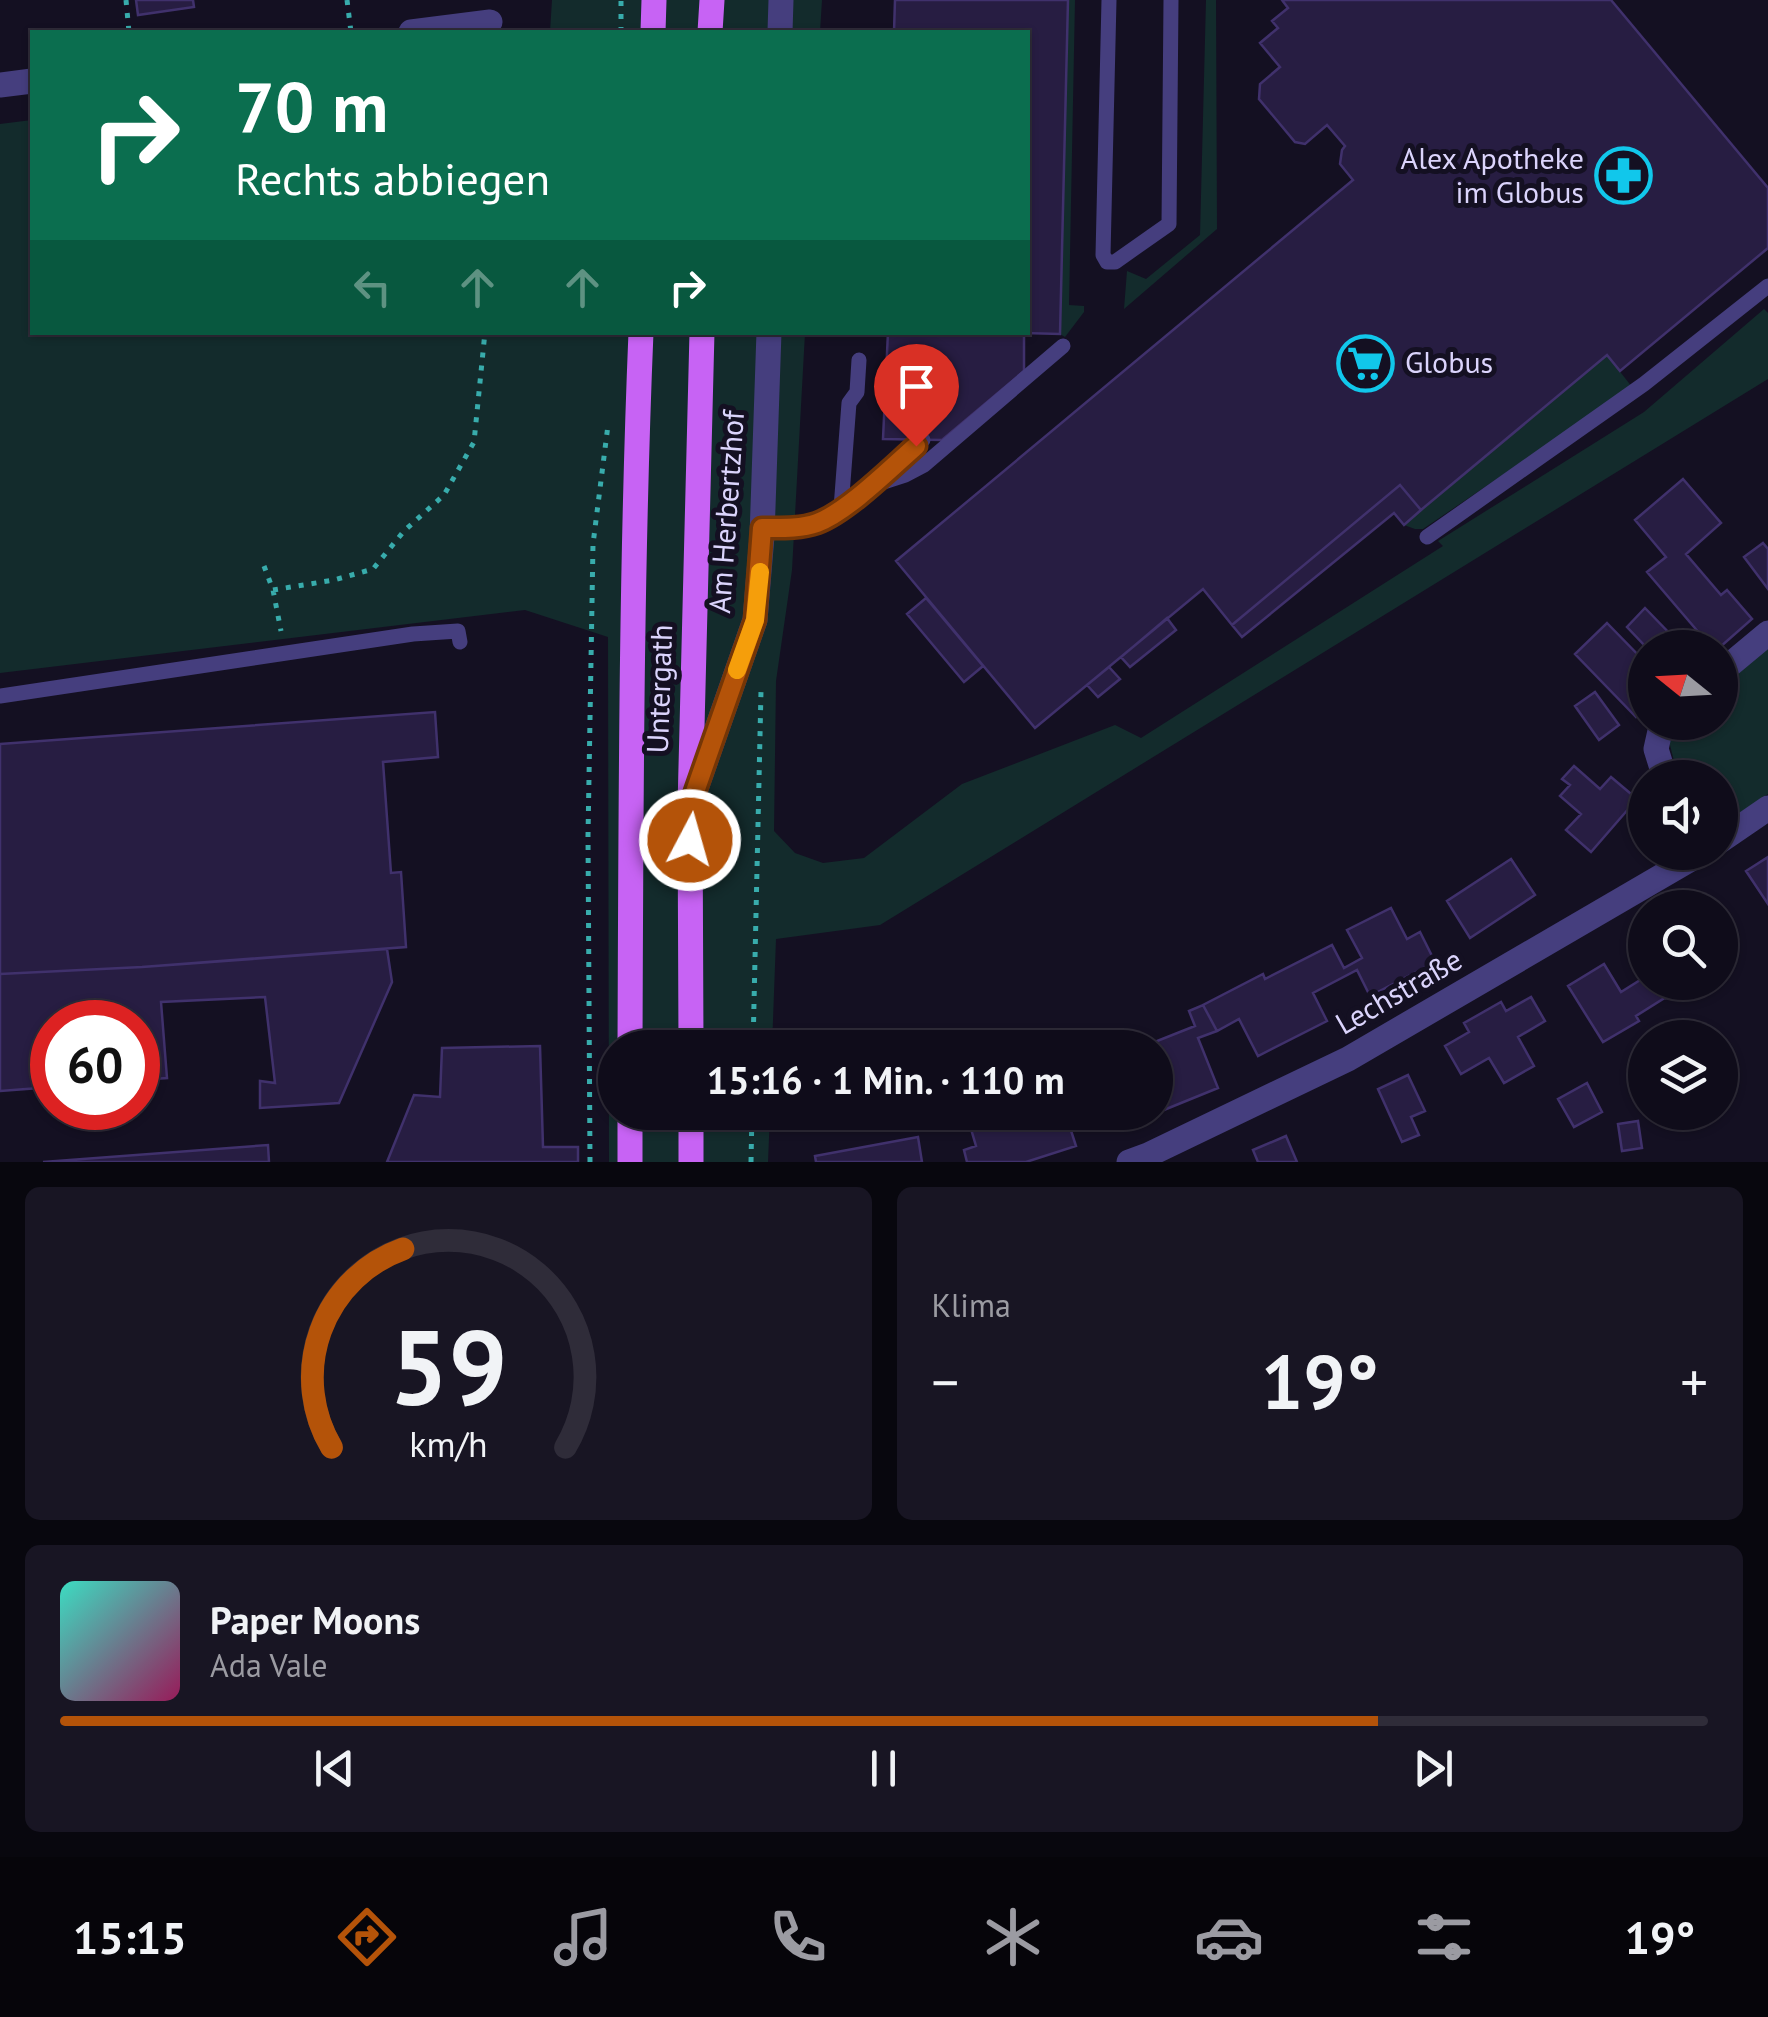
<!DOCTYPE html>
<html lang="de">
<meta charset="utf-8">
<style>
:root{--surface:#0f0c1a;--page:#181523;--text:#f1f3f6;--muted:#9b9ba2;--line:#2f2c39;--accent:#b45309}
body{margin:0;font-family:"PT Sans",sans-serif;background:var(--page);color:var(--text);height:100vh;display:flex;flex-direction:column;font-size:38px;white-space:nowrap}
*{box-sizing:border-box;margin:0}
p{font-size:32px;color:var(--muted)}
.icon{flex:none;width:55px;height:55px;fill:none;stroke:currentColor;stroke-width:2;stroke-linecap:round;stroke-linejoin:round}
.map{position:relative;height:1162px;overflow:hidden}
.details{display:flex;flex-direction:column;gap:25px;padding:25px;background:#08070e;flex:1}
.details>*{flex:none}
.hud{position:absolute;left:30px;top:30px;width:1000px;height:305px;border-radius:0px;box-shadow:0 2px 8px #0004,0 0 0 2px var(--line);background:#0b6e4f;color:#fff;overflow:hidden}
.needle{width:65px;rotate:288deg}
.buttons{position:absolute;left:1628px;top:630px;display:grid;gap:20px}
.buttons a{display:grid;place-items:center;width:110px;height:110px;border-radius:50%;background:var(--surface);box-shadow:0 2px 8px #0004,0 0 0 2px var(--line);font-size:50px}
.speed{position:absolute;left:30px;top:1000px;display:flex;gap:20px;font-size:50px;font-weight:700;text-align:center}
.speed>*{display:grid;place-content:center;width:130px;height:130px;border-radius:50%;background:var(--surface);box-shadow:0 2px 8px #0004,0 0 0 2px var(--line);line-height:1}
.speed .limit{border:15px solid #d22;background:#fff;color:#111}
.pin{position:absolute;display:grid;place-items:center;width:85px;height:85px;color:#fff;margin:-102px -42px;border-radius:50% 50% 50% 0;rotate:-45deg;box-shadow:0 0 10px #0007}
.pin .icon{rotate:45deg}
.me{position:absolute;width:110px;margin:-55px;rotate:6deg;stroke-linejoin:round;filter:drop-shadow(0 0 8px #0008)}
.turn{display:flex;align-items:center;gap:35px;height:210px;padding:0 40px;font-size:45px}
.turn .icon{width:130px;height:130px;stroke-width:2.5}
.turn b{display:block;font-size:70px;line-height:85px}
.lanes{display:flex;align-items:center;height:95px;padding:0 40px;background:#0003;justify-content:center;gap:50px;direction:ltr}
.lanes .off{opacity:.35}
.big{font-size:75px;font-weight:800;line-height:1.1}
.details .card{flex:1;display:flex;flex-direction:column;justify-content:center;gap:15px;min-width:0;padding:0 35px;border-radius:15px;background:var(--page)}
.details .dial{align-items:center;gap:0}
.dial svg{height:260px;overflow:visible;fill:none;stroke:var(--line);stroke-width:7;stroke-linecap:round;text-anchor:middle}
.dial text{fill:var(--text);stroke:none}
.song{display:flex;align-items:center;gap:30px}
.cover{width:120px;height:120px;border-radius:15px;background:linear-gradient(135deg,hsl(170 70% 55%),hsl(330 70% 35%))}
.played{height:10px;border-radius:5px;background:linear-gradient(90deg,var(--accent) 80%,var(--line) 80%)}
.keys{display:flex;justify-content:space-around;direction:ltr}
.heat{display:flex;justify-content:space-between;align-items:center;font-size:55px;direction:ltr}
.details .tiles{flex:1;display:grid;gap:25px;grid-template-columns:1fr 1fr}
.card:last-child{grid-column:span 2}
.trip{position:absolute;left:598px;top:1030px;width:575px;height:100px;border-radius:50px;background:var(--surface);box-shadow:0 2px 8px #0004,0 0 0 2px var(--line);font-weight:800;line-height:100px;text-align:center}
.menu{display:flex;height:160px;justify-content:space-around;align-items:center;background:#06050a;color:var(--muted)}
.menu .icon{width:70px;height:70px}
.menu .selected{color:var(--accent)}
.menu b{font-size:45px;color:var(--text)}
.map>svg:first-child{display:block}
.green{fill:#132b2c}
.building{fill:#271d42;stroke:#40316c;stroke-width:2.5}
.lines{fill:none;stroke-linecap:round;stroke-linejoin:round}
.path{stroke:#38acac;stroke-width:5;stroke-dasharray:5 8;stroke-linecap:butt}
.service{stroke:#453e7e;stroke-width:15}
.minor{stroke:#453e7e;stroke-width:25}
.primary{stroke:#c763f4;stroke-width:25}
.route-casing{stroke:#753606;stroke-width:25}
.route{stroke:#b45309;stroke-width:18}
.slow{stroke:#f59e0b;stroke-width:18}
.labels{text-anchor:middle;stroke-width:10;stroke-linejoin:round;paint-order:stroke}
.poi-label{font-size:30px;fill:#dbd4fc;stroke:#141022;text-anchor:end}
.street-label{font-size:30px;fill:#dbd4fc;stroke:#141022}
</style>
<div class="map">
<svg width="1768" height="1162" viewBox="0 0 1768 1162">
<rect width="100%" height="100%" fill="#141022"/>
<path class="green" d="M552 0H822L820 32H550Z
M1068 0H1075L1069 305 1084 306V312L1065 337 1060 334Z
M1206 0H1216L1217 229 1124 309 1127 271 1146 279 1200 235Z
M32 120V332L805 333 792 570 776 681 774 831 795 853 823 863 864 858 962 784 1115 725 1141 738 1443 546 1438 541 1644 412 1764 309 1768 313V379L880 925 776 939 772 1047 615 1048V1112L770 1113 768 1162H609L608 637 525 610 0 673V124Z
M1607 355 1632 387 1423 529H1415L1404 525Z
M1768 646V794L1720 826V778L1678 777 1669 741 1680 723 1720 722V685Z"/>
<path class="building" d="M136 0H193L194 7 138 15Z
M895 0H1068L1060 334 1024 333V371L942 440 883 439 888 332H1028V32H894Z
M1282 0H1611L1768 188V248L1620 371 1607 355 1421 510 1400 485 1232 625 1203 589 1035 728 896 561 1353 180 1340 164 1342 150 1345 146 1327 125 1305 144 1295 142 1259 99 1260 84 1280 67 1260 43 1278 28 1272 21 1288 8Z
M1683 479 1721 523 1686 554 1721 595 1727 590 1752 619 1719 648H1712L1647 572 1666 557 1635 520Z
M1400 485 1421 510 1404 525 1394 513 1242 637 1232 625Z
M1763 543 1768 549V589L1744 557Z
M926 598 983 666 964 682 907 614Z
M1645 608 1674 638 1664 648H1647L1627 627Z
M1167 618 1176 630 1130 667 1121 657Z
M1607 623 1645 662V708L1636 717 1575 654Z
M1109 667 1120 679 1098 697 1087 685Z
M1595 692 1619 725 1599 740 1575 706Z
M435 712 438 757 383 762 391 873 401 872 406 947 142 967 0 974V744Z
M1574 766 1600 789 1611 777 1637 799 1591 852 1566 830 1581 814 1560 796 1570 785 1562 779Z
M1768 857V904L1746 871Z
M1511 859 1535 895 1470 938 1447 901Z
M1391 908 1407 939 1420 932 1435 962 1370 996 1357 970 1313 993 1327 1021 1258 1056 1239 1019 1217 1031 1203 1005 1263 974 1265 979 1332 945 1344 968 1362 958 1347 930Z
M1720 934 1731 952 1720 958 1729 971 1720 977Z
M387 949 392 982 339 1103 260 1108V1081L275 1083 265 997 161 1002 167 1078 138 1080V1022H52V1087L0 1091V974L142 967Z
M1604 964 1621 992 1645 977V982H1657L1666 997 1636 1016 1639 1021 1603 1042 1568 986Z
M1657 982H1692L1666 998Z
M1531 997 1545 1021 1518 1037 1534 1066 1504 1083 1489 1058 1461 1074 1445 1046 1469 1032 1464 1023 1501 1002 1506 1011Z
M1203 1005 1217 1031 1198 1038 1218 1088 1122 1127 1116 1112H1155V1074L1158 1073 1155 1066V1048H1148L1147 1045 1195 1026 1189 1011Z
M540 1046 543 1147H578V1162H387L414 1095 440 1097 442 1048Z
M1408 1075 1425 1111 1411 1117 1419 1135 1402 1142 1378 1089Z
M1587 1083 1602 1112 1574 1127 1558 1099Z
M966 1112H1022L1023 1116 1032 1112H1065L1076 1146 1026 1162H967L964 1150 976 1146Z
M1638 1121 1642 1148 1622 1151 1618 1124Z
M1286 1136 1297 1162H1258L1253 1150Z
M918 1137 922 1162H816L815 1156Z
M268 1145 269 1162H43Z"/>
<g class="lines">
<path class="path" d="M126 0 129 32
M347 0 351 32
M621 32V0
M264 566 273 590 281 631
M273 590 334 580 373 569 404 531 444 495 474 442 485 332
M753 1048 761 691
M590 1162 588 836 593 544 608 425
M751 1162 752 1112"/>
<path class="service" d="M1109 0 1103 255 1107 262H1115L1169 224 1171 0
M877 480 923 440
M841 508 849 403 857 392 859 360
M762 528 798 527 818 523 871 486 905 475 924 465 1063 346
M1427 537 1644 384 1768 286
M0 696 413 634 458 631 460 642"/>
<path class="minor" d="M411 32 490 22
M780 32 781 0
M0 85 32 81
M1720 673 1768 633
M1662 722 1656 749 1665 778
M693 797 755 620 762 536 769 332
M1720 841 1768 808
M1129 1162 1148 1155 1348 1059 1703 852"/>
<path class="primary" d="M653 32 654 0
M710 32 712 0
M630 1048C631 809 631 571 641 332
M691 1048 690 806 702 332
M630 1162V1112
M691 1162V1112"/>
</g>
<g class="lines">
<defs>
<path id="route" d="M690 840V806L755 620 762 528C780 528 800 529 817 523 847 512 891 468 916 446"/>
</defs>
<use href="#route" class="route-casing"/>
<use href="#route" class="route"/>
<path class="slow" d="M737 670 755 620 760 572"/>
</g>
<defs>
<symbol id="pharmacy-ring" viewBox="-11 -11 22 22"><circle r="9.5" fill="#141022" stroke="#11c7eb" stroke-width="1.5"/><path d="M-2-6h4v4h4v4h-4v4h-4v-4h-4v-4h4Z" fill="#11c7eb"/></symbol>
<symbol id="supermarket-ring" viewBox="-11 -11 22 22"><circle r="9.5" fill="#141022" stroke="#11c7eb" stroke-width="1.5"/><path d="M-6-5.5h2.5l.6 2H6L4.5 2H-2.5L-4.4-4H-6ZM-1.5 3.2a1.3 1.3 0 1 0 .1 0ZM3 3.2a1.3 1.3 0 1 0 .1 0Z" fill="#11c7eb"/></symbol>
</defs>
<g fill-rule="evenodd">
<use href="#pharmacy-ring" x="1592" y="144" width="63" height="63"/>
<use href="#supermarket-ring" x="1334" y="332" width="63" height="63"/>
</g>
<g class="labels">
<g class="poi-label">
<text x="1584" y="169">Alex Apotheke<tspan x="1584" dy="34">im Globus</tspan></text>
<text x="1405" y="373" text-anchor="start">Globus</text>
</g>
<g class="street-label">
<text transform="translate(727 512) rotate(-86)" y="10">Am Herbertzhof</text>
<text transform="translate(660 689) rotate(-88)" y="10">Untergath</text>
<text transform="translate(1399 992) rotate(-30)" y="10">Lechstraße</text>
</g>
</g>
</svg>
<div class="buttons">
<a><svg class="needle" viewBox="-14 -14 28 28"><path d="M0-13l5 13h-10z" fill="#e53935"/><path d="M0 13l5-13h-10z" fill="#9b9ba2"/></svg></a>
<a><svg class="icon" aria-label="sound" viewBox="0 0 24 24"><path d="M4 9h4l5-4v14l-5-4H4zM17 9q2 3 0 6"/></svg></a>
<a><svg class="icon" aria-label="search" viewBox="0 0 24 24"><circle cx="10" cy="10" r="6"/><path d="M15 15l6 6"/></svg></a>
<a><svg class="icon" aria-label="layers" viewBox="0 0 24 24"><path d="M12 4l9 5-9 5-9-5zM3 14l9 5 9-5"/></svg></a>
</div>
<div class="speed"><div class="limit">60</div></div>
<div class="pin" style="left:916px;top:446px;background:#d93025"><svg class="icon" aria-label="arrive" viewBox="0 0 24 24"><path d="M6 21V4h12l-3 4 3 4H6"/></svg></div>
<svg class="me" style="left:690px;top:840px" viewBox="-20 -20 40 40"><circle r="17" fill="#b45309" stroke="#fff" stroke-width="3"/><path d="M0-11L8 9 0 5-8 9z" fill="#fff"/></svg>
<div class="trip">15:16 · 1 Min. · 110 m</div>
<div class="hud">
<div class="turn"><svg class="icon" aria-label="right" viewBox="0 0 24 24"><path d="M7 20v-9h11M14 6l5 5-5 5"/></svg><div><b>70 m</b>Rechts abbiegen</div></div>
<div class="lanes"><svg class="icon off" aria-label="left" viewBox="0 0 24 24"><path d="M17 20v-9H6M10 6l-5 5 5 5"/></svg><svg class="icon off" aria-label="ahead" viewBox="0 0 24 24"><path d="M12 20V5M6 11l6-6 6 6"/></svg><svg class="icon off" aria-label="ahead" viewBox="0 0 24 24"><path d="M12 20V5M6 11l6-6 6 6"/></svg><svg class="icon" aria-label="right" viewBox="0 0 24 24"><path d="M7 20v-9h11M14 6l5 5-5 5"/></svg></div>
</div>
</div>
<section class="details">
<div class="tiles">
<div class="card dial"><svg viewBox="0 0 100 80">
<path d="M14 69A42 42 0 1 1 86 69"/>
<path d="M14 69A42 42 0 0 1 36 8" stroke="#b45309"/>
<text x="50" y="56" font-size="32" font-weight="700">59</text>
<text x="50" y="72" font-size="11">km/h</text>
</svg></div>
<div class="card"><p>Klima</p>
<div class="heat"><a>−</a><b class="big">19°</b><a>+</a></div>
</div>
<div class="card">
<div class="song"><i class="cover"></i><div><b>Paper Moons</b><p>Ada Vale</p></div></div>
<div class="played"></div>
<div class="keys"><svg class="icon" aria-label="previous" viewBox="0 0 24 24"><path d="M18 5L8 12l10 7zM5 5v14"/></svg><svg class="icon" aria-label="pause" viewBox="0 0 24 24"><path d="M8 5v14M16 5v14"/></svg><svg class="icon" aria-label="next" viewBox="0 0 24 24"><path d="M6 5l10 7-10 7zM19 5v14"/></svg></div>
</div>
</div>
</section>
<nav class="menu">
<b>15:15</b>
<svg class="icon selected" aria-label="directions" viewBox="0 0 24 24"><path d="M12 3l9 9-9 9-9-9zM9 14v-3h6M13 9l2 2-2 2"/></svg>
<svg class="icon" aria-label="music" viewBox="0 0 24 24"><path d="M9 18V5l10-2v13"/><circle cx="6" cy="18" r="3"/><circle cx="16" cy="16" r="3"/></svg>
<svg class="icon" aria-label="phone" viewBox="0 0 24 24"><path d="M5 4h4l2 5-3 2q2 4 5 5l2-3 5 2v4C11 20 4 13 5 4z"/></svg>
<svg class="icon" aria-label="climate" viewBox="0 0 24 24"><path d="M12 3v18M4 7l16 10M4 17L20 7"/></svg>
<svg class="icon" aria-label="car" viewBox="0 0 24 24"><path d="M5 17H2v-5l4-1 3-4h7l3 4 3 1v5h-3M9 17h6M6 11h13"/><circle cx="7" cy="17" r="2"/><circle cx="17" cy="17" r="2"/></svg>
<svg class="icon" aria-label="filters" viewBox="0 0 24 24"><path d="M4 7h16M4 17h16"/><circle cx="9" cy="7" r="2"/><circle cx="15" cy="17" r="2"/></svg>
<b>19°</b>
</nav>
